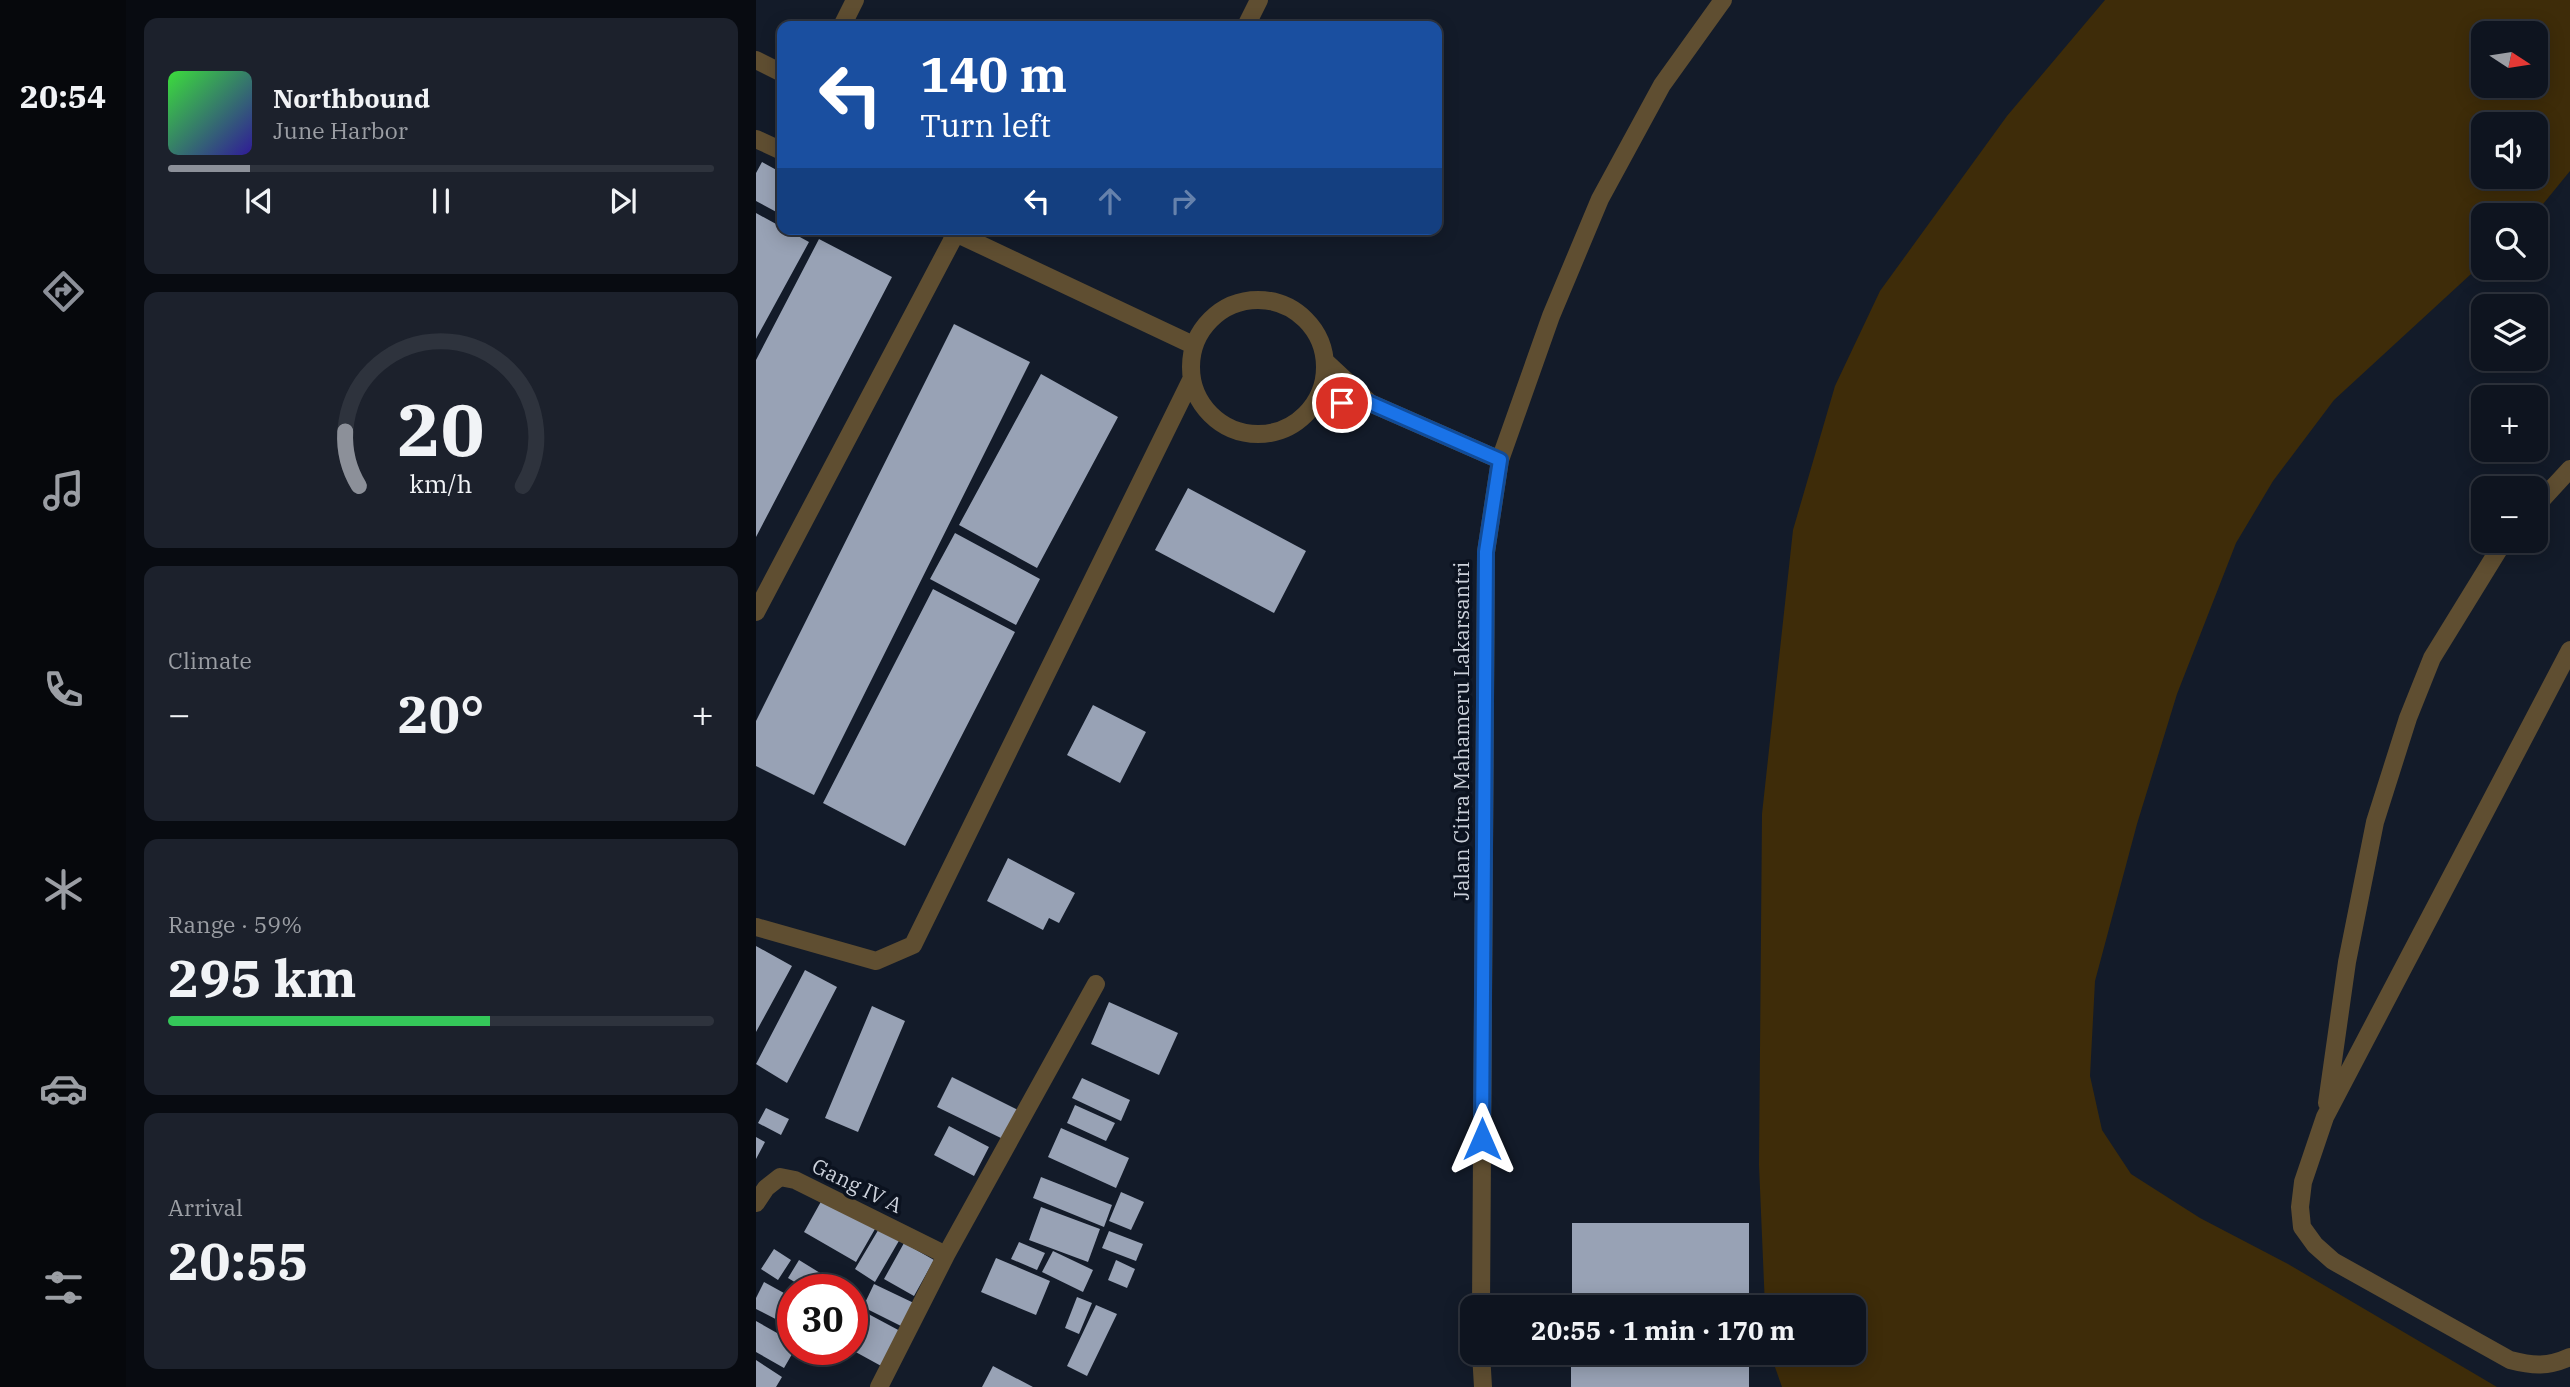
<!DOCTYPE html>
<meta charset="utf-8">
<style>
:root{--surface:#0e141f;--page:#1c212c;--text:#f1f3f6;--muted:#9b9ea4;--line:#2e333d;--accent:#8c9099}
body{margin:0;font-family:"IBM Plex Serif",serif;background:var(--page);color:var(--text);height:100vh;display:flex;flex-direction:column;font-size:26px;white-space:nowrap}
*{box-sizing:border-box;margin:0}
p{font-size:23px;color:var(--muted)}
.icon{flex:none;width:38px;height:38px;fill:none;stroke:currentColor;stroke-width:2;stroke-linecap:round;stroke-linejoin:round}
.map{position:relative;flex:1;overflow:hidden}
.panel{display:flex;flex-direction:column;gap:18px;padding:18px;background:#080b11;width:630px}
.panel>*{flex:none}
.hud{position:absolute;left:21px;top:21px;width:665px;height:214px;border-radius:14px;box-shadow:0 4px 18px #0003,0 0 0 2px var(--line);background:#1a4fa0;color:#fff;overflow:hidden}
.needle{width:46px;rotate:102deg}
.tools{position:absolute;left:1715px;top:21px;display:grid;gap:14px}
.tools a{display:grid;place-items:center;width:77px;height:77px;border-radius:14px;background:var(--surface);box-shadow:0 4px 18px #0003,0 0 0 2px var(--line);font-size:35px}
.speed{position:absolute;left:21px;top:1274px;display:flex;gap:14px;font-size:35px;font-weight:700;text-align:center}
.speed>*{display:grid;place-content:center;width:91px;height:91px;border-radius:50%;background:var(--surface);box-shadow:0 4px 18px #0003,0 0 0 2px var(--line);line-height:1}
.speed .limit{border:10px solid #d22;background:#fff;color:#111}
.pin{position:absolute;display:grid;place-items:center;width:60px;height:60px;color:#fff;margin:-30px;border:4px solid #fff;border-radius:50%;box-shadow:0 2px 7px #0007}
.me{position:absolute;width:77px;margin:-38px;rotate:0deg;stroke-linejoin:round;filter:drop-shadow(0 0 5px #0008)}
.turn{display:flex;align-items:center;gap:24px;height:147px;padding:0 28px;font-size:32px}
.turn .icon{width:91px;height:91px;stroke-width:2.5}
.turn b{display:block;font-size:49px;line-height:60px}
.lanes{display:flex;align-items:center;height:66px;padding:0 28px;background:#0003;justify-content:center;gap:35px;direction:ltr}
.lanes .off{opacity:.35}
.big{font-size:52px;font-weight:700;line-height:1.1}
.panel .tile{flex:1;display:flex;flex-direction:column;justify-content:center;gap:10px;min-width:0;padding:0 24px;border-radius:14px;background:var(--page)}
.panel .dial{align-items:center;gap:0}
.dial svg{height:182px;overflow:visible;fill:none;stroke:var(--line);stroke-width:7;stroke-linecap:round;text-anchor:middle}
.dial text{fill:var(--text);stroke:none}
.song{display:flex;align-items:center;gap:21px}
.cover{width:84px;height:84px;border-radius:10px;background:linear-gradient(135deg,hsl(120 70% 55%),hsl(250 70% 35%))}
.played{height:7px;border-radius:4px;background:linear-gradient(90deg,var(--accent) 15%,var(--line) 15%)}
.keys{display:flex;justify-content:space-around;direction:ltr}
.heat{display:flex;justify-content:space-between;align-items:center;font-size:38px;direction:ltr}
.charge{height:10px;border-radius:5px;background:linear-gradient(90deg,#34c759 59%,var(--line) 0)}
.trip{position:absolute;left:704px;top:1295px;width:406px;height:70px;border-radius:14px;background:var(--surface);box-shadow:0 4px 18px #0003,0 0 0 2px var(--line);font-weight:700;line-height:70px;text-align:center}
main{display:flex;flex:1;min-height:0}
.tab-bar{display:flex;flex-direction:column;width:126px;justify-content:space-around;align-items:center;background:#06080c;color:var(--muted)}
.tab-bar .icon{width:49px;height:49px}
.tab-bar .on{color:var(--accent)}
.tab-bar b{font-size:32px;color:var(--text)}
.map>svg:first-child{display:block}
.green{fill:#3e2c09;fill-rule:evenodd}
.building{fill:#98a2b5}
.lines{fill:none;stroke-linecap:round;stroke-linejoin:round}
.minor{stroke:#5f4e31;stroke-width:18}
.route-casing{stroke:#114b97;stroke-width:18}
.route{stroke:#1a73e8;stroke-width:12}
.labels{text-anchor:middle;stroke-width:7;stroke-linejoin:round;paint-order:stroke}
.street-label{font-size:21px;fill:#ccd1db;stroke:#0b121f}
</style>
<main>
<nav class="tab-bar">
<b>20:54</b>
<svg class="icon on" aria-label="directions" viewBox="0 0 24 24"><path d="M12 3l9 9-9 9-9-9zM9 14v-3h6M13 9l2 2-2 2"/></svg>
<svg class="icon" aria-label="music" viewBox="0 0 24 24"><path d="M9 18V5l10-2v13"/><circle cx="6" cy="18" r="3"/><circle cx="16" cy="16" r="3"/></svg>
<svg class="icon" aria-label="phone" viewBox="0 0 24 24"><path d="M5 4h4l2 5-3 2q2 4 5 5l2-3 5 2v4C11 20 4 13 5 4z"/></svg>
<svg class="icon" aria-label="climate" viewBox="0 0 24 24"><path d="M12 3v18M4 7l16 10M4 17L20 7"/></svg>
<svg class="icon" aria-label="car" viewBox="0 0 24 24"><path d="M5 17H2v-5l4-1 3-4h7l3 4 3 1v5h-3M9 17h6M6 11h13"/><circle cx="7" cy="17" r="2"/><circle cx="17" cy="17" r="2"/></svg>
<svg class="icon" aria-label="filters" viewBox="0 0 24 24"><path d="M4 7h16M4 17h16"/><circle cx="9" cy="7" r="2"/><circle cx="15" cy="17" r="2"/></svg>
</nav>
<section class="panel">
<div class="tile">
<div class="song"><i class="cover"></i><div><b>Northbound</b><p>June Harbor</p></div></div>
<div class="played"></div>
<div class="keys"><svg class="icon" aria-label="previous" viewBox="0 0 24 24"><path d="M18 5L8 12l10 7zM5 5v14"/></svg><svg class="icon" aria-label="pause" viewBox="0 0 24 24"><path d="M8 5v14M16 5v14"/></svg><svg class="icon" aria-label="next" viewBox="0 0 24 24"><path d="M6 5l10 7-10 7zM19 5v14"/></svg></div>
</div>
<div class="tile dial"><svg viewBox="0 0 100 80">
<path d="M14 69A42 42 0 1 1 86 69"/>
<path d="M14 69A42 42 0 0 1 8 45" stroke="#8c9099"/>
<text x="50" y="56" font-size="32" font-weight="700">20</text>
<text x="50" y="72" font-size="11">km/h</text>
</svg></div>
<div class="tile"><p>Climate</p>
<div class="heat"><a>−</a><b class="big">20°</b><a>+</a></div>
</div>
<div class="tile"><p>Range · 59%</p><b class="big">295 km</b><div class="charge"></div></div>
<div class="tile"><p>Arrival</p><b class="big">20:55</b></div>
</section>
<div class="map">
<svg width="1814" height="1387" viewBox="0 0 1814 1387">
<rect width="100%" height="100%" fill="#131b29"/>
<path class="green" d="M1349 0H1814V171L1778 215H1727V263L1578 400 1517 481 1480 543 1421 694 1381 824 1339 981 1334 1076 1346 1130 1375 1174 1444 1218 1532 1264 1741 1387H1026L1014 1353H1097V1307H1009L1003 1165 1006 814 1037 530 1079 386 1124 291 1251 116ZM1727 33H1780V86H1727ZM1780 124V177H1727V124Z"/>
<path class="building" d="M6 162 26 173V215L0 201V173Z
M0 213 53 242 0 339Z
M63 239 136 277 0 537V360Z
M198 324 274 362 58 795 0 766V721Z
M285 374 362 417 281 568 203 525Z
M432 488 550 551 518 613 399 550Z
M199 533 284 579 260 625 174 579Z
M177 589 259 632 149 846 67 803Z
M337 705 390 732 364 783 311 755Z
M252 858 319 893 303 923 293 918 287 930 231 901Z
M0 946 36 966 0 1032Z
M49 970 81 987 31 1083 0 1064Z
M353 1002 422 1033 403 1075 335 1044Z
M116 1006 149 1021 102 1132 69 1118Z
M196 1077 262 1110 247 1139 181 1107Z
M326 1078 374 1100 365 1121 316 1098Z
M319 1105 359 1123 350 1141 311 1123Z
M10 1108 33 1119 25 1135 2 1123Z
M193 1126 233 1147 218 1176 178 1155Z
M305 1128 373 1158 360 1188 292 1157Z
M0 1137 9 1142 0 1159Z
M285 1177 356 1205 348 1227 277 1198Z
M365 1192 388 1202 375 1230 353 1221Z
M67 1198 119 1229 100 1262 48 1232Z
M285 1207 344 1229 332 1262 273 1240Z
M816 1223H993V1307H816Z
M124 1227 144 1239 119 1282 99 1269Z
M353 1231 387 1244 380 1261 346 1248Z
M263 1242 289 1253 281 1270 255 1259Z
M148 1243 178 1260 158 1296 128 1279Z
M18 1249 35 1260 22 1280 5 1269Z
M297 1251 337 1270 327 1292 286 1272Z
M240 1258 294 1281 280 1315 225 1292Z
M43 1260 82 1284 79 1290H52L32 1278Z
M360 1260 379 1269 371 1288 352 1280Z
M8 1282 37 1298V1328L0 1309V1298Z
M118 1284 162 1305 151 1329 107 1307Z
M321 1297 336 1303 323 1334 309 1328Z
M96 1300 103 1304 96 1315Z
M340 1305 361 1314 331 1376 311 1366Z
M103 1309 146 1332 127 1367 96 1350V1323Z
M0 1321 37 1342 39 1349 28 1368 0 1352Z
M815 1353H993V1387H815Z
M0 1360 26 1377 20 1387H0Z
M237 1366 277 1387H226Z"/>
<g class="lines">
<path class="minor" d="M86 26 99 0
M490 26 503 0
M0 60 26 73
M0 139 26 151
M191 229 437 345
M435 367a67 67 0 1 1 134 0a67 67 0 1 1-134 0Z
M569 361 614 403 744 460
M559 403H614
M1780 506 1814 469
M0 612 200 233
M1814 650 1569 1117 1547 1182 1544 1207 1546 1227 1559 1245 1577 1261 1754 1360C1777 1366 1792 1367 1814 1357
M0 927 120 961 157 945 435 380
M1571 1103 1591 962 1619 822 1652 718 1676 658 1748 541
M0 1203 10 1188 24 1177 39 1180 190 1255
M725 1307 730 552 744 460 795 316 844 199 906 85 967 0
M725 1353 727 1387
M123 1387 190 1255 340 984"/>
</g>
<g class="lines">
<defs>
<path id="route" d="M586 403H614L744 460 730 552 726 1139"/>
</defs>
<use href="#route" class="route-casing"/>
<use href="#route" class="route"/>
</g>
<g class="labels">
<g class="street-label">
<text transform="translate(706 731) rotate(-90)" y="7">Jalan Citra Mahameru Lakarsantri</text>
<text transform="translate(101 1186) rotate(26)" y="7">Gang IV A</text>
</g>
</g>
</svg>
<div class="tools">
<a><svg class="needle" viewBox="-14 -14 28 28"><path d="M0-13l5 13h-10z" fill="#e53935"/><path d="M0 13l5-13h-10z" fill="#9b9ea4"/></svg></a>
<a><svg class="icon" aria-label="sound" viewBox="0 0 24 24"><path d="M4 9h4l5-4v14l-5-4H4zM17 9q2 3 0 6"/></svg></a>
<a><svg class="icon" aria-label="search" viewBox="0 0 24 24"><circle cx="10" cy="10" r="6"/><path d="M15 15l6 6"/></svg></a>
<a><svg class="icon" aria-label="layers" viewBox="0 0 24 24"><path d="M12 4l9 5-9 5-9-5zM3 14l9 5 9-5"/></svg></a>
<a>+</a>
<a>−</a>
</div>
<div class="speed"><div class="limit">30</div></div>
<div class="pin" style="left:586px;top:403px;background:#d93025"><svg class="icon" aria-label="arrive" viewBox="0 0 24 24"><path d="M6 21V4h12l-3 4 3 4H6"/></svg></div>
<svg class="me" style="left:726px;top:1139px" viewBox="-20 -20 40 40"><path d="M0-17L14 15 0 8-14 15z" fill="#1a73e8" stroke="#fff" stroke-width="4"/></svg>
<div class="trip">20:55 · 1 min · 170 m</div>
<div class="hud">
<div class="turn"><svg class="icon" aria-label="left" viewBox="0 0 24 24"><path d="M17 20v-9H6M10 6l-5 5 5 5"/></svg><div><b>140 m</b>Turn left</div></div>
<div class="lanes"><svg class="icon" aria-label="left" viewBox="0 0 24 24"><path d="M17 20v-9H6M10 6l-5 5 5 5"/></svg><svg class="icon off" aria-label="ahead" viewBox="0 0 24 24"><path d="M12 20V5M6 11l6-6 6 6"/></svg><svg class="icon off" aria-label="right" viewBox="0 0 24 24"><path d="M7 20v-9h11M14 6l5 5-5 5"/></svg></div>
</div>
</div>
</main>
